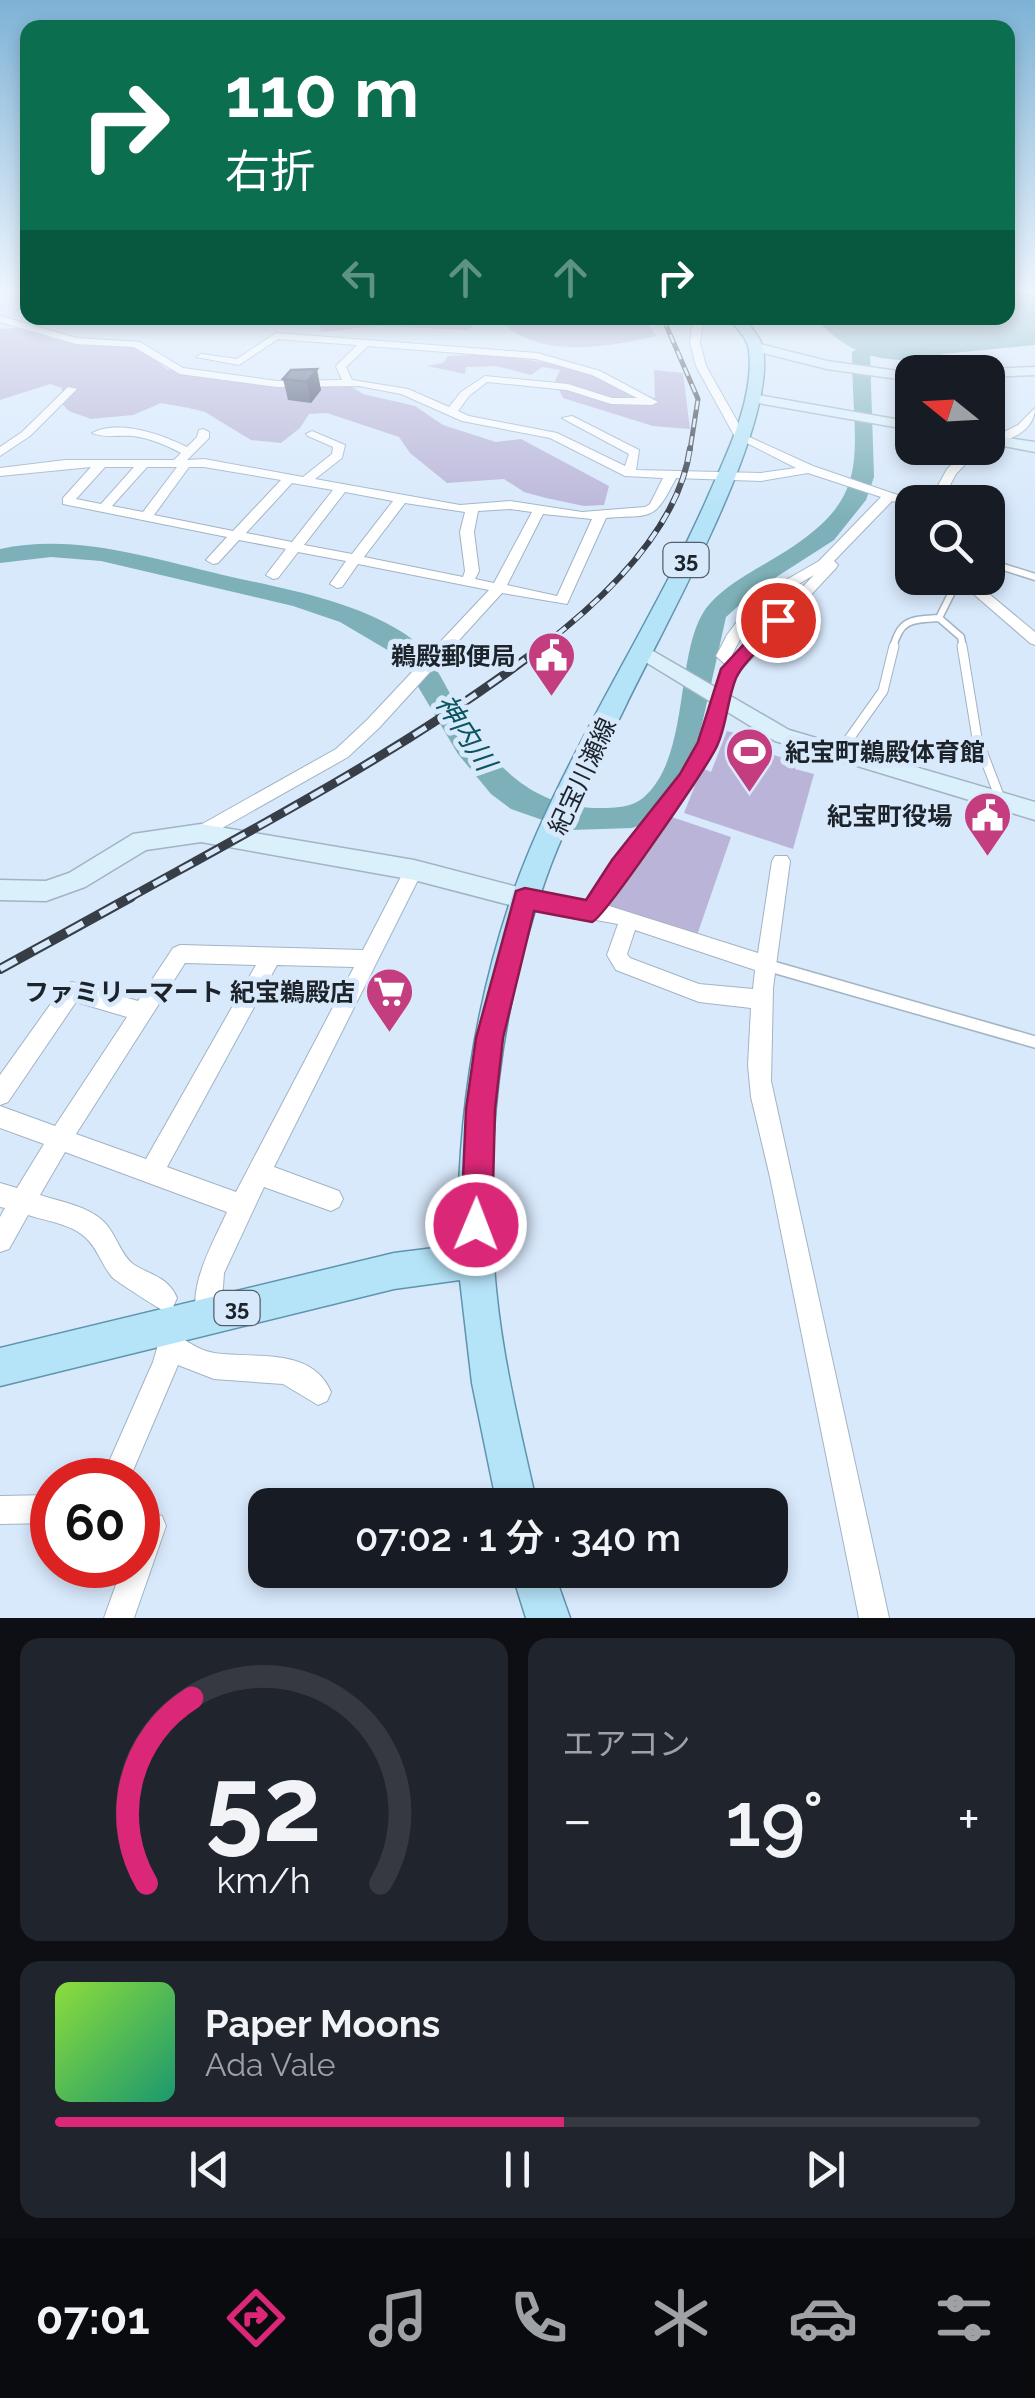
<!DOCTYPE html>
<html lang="ja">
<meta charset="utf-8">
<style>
:root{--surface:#171b24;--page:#20242c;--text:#f1f3f6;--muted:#9ea1a6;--line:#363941;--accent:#db2777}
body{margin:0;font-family:Raleway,"Noto Sans JP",sans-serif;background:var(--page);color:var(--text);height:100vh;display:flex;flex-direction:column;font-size:38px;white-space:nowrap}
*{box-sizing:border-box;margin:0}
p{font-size:32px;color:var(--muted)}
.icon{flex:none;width:55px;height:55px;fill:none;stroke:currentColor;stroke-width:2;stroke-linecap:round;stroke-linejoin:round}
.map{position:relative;height:1618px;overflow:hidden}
.details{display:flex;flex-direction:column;gap:20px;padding:20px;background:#0d0f14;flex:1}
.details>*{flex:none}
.top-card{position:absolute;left:20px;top:20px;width:995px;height:305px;border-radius:20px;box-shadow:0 5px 15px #0003;background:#0b6e4f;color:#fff;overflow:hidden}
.needle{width:65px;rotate:288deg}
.fabs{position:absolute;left:895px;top:355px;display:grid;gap:20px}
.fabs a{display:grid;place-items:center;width:110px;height:110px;border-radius:20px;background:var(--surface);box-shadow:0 5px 15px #0003;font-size:50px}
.speed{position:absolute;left:30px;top:1458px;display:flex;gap:20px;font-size:50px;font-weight:700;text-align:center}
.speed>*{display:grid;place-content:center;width:130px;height:130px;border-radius:50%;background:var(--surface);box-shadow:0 5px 15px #0003;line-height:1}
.speed .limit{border:15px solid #d22;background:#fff;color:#111}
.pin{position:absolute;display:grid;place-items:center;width:85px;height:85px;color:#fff;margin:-42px;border:5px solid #fff;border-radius:50%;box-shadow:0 2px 10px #0007}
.me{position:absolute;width:110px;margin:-55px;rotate:1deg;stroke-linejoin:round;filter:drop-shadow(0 0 8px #0008)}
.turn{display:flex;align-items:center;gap:35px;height:210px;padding:0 40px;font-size:45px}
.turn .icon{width:130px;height:130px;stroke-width:2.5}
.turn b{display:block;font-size:70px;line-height:85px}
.lanes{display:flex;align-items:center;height:95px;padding:0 40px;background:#0003;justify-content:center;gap:50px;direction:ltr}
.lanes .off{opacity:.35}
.big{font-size:75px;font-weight:600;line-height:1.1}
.details .card{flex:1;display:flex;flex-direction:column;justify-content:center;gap:15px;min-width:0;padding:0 35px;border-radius:20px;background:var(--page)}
.details .dial{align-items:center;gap:0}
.dial svg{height:260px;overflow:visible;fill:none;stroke:var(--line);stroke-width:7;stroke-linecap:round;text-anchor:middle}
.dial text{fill:var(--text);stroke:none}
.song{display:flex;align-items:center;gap:30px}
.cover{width:120px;height:120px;border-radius:15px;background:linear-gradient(135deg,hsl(90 70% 55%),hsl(160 70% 35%))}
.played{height:10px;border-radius:5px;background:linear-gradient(90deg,var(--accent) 55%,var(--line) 55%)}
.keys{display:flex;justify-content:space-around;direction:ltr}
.heat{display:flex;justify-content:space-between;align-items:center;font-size:55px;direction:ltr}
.details .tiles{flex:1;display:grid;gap:20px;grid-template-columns:1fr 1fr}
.card:last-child{grid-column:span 2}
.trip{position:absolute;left:248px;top:1488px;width:540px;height:100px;border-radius:20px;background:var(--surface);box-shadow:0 5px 15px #0003;font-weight:600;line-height:100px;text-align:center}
.dock{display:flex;height:160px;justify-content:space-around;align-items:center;background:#090b0e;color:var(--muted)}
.dock .icon{width:70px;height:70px}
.dock .current{color:var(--accent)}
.dock b{font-size:45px;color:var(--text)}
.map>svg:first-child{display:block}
.green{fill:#bab5d8}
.water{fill:#7db0b8}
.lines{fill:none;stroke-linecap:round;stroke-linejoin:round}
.river{fill:#7db0b8;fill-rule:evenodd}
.lane-far2-casing{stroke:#a2b3c4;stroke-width:9}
.lane-far1-casing{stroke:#a2b3c4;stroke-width:11}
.lane-casing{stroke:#a2b3c4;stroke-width:14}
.street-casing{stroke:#a2b3c4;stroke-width:2}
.secondary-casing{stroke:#a2b3c4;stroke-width:3}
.primary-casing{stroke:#5f94ad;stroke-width:3}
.lane-far2{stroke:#fff;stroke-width:6}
.lane-far1{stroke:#fff;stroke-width:9}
.lane{stroke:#fff;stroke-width:11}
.street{fill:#fff;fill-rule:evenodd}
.secondary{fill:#daf1fc;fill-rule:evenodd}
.primary{fill:#b5e3f8;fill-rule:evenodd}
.rail-far3-casing{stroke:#373e47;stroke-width:5}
.rail-far2-casing{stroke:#373e47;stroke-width:6}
.rail-far1-casing{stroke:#373e47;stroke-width:9}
.rail-casing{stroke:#373e47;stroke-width:10}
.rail-far3{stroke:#d8e9fc;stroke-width:2.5;stroke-dasharray:9;stroke-linecap:butt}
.rail-far2{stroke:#d8e9fc;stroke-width:4;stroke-dasharray:11;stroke-linecap:butt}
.rail-far1{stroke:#d8e9fc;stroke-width:5;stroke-dasharray:15;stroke-linecap:butt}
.rail{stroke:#d8e9fc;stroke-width:6;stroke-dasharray:19;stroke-linecap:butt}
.wall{fill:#47506c}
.shaded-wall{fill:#3a4158}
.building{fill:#535d7e;stroke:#3a4158;stroke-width:2.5}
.route{fill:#db2777;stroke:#8e194d;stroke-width:2.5}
.labels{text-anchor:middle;stroke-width:10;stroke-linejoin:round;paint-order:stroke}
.shield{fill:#d8e9fc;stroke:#555e69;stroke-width:2.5}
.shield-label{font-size:22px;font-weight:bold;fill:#1d232a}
.poi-label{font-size:25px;font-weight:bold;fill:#1d232a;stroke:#d8e9fc;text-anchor:end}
.street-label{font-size:25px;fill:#1d232a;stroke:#d8e9fc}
.water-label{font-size:28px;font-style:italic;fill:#0c565f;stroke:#d8e9fc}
</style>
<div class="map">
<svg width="1035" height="1618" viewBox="0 0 1035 1618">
<rect width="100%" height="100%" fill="#d8e9fc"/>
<path class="green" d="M318 318H587L613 325 646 322 657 336C607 347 539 360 501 321L476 323 468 330 377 326 321 332Z
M17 328 68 343 134 345 167 369 187 374 228 380 349 385 363 394 415 406 443 425 496 442 521 439 609 486 604 505 584 506 546 498 524 492 504 479 447 483 410 453 399 437 327 413 309 414 300 428 281 443 251 440 205 412 189 408 161 403 133 415 91 419 69 411 61 403 62 388 50 384 0 400V329Z
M489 354 574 367 599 375 624 391 655 398 654 370 683 373 690 429 653 426 563 398 555 381 560 370 542 367 531 375 496 366 466 367 465 374 427 366 443 363 448 356Z
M727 731 763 741 760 751 797 762 795 769 814 774 793 849 684 813 702 768 711 772Z
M663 814 731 837 695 941 592 911Z"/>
<path class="water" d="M1008 293H1035V345L942 354 946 359C887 362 857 363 815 318H1008Z"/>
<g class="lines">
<path class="river" d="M861 347 870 352 874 477 866 500 834 540 756 590 726 617 692 769 669 810 657 820 632 828 571 830 511 809 491 794 458 754 401 658 340 622 293 606 101 561 51 557 0 563V549C76 533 149 558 223 575 284 589 348 599 402 632 427 648 438 672 452 697 485 754 522 804 593 808 609 808 630 809 643 798 690 758 675 659 703 613 717 591 746 575 768 562 877 499 853 465 852 352Z"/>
<defs>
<path id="lane-far2" d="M988 566 994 564 1035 577
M939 618 961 637 963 648
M893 648C900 619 911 620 939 618L959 578"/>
<path id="lane-far1" d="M962 646 977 738 1000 798
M839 753 883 691 894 646"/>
<path id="lane" d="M766 965 1035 1042"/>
<path id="street" d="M0 316 77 338 140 342 183 368 277 381 342 380 336 366 357 345 278 339 239 365 196 357 201 354 237 359 276 333 537 353 600 371 658 402 652 405 611 404 567 390 487 382 469 396 458 411 469 416 557 433 625 466 629 454 562 418 572 416 639 450 636 470 761 473 796 468 735 437 696 366 690 343 693 318H703L700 343 706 366 745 435 813 466 918 502H912V507L892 501 834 561 838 565 836 568 735 676 717 742 694 785 627 871 606 905 758 953 772 861 775 856H787L790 861 773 988 771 1081 889 1618H859L770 1177 751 1097 748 1065 751 1008 699 1002 616 970 607 955 618 924 525 907 518 905 516 899 518 893 525 891 587 902 613 861 682 775 701 742 720 674 727 666 716 656 727 635 747 608 772 588 819 561 881 497 808 473 761 481 676 478C653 523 653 514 606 518L567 604 502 593 379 728 348 757 201 840 195 838 192 833 195 828 336 749 367 720 489 590 358 564 342 587 337 588 330 584 346 561 298 552 278 578 273 579 266 575 286 549 239 540 218 563 213 564 206 560 227 537 63 504V498L91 467 0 476V468L65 460H174L181 453C166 445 150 438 133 436 119 435 104 438 92 433 119 419 161 434 187 447L197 437 199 430 203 429 209 432V438L187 460 204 459 303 477 332 454 333 447 308 436 306 434 312 431 345 445 342 458 315 479 460 505 510 501 582 512 645 507 650 504 663 478 625 476 550 438 462 421 401 394 359 386 277 387 180 374 134 347 76 344 0 322ZM368 346 536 359 592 375 637 398H612L568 384 485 376 461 392 449 407 408 389 352 380 346 367ZM105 467H134L101 504 76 499ZM147 467H177L143 512 112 506ZM189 467H204L281 480 233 531 154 515ZM292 483 333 490 292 542 246 533ZM345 492 393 501 352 554 304 545ZM405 503 465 512 460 532 465 571 463 577 364 557ZM510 509 532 512 494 583 475 579 479 571 474 532 478 511ZM543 514 592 519 557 596 507 585ZM814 575 735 657 732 655C750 616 778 595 814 575ZM635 930 755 970 753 989 699 984 630 958 627 954Z
M68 387 77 389 30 436 0 456V447L22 432Z
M1035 408C1035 429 1011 442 992 442V438L1018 425Z
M969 448H981L956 474 941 502H929L947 469Z
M955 578H970L1035 632V645L1030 643Z
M414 862 421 865 423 870 274 1167 339 1191 343 1199 339 1207 331 1211 264 1187 224 1273 221 1315 217 1324 208 1328 199 1324C185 1290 213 1243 227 1212L65 1152 40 1195C61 1202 90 1206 106 1224 116 1235 121 1255 133 1264 149 1275 168 1276 177 1298L173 1307 164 1311C158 1308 114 1280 112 1277 102 1265 97 1248 86 1238 72 1224 46 1221 28 1215L9 1249 0 1252V1217L5 1208 0 1207V1183L17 1188 44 1144 0 1128V1106L55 1126 127 1017 76 1002 8 1102 0 1105V1075L65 984 72 982 138 1001 173 948 180 945 363 950 407 865ZM185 963 256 965 146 1159 76 1134ZM277 965 354 967 236 1192 167 1167Z
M176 1310 185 1314 189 1323 185 1340C194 1346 203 1351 214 1353 253 1359 312 1346 331 1392L327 1401 318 1405 283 1384 214 1379 178 1365 129 1480H101L153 1362 167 1314Z
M52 1495V1523L0 1524V1496Z
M138 1509 162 1516 166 1526 134 1618H104L123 1565H138Z"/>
<path id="secondary" d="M756 343 827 361 912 373V381L827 369 751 350 749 347Z
M1035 367V375L988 377V372H982L988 369Z
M752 394 912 422V430L747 401V395Z
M988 435 1035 442V452L988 443Z
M641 644 789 730 1035 802V820L775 741 634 655 631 650 634 645Z
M201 824 414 860 525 889 534 892 537 899 534 906 525 909 414 880 201 842 146 850 85 887 46 901 0 900V880L46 881 69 873 133 834Z"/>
<path id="primary" d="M729 318H743C750 326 761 337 763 349 777 429 662 629 625 707 598 763 567 819 546 878 499 1008 483 1153 496 1289 503 1362 521 1434 537 1505H497L472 1383 460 1280 394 1289 0 1386V1348L394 1253 458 1245C457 1128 473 1013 510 902 556 766 647 634 706 501 725 457 755 400 749 350 747 337 736 328 729 318Z
M511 1570H553L570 1618H526Z"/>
</defs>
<use href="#lane-far2" class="lane-far2-casing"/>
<use href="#lane-far1" class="lane-far1-casing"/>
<use href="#lane" class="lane-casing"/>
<use href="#street" class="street-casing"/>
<use href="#secondary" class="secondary-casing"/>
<use href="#primary" class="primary-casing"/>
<use href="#lane-far2" class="lane-far2"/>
<use href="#lane-far1" class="lane-far1"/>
<use href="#lane" class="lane"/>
<use href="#street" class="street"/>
<use href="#secondary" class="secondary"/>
<use href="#primary" class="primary"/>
<defs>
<path id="rail-far3" d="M663 318 698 399 690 450"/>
<path id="rail-far2" d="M540 648C603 600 679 529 690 448"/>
<path id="rail-far1" d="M127 899C270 820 413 745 543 646"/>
<path id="rail" d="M0 969 131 897"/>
</defs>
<use href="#rail-far3" class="rail-far3-casing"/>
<use href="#rail-far2" class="rail-far2-casing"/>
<use href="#rail-far1" class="rail-far1-casing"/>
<use href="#rail" class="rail-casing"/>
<use href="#rail-far3" class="rail-far3"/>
<use href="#rail-far2" class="rail-far2"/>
<use href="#rail-far1" class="rail-far1"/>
<use href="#rail" class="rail"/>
</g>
<path class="wall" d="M291 370 321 390 311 403 288 400 283 379Z"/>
<path class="shaded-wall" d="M317 369 321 390 311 403 307 382Z"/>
<path class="building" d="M317 369 307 382 283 379 291 370Z"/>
<linearGradient id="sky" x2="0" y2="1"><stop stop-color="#7db2d5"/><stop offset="0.56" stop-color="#edf5fe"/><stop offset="1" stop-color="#edf5fe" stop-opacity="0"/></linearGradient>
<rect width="1035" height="519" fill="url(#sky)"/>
<path class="route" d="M778 614 787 620C773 639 746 657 736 678 727 700 727 725 717 746 707 767 604 918 592 922L534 911 503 1038 495 1109 492 1225 488 1236 476 1241 465 1236 461 1225 466 1109 476 1038 516 891 525 888 586 900 612 860 680 774 698 742 721 669 771 615Z"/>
<defs>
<symbol id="civic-pin" viewBox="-11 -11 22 30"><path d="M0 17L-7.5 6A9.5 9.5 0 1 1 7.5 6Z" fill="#c33d7f" stroke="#d8e9fc"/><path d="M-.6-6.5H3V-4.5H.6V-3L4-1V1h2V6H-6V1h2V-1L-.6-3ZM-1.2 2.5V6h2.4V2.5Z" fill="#fff"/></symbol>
<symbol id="stadium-pin" viewBox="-11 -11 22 30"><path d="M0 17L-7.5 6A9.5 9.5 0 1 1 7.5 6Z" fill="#c33d7f" stroke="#d8e9fc"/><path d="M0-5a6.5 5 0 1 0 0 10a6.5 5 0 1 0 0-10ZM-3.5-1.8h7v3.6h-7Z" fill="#fff"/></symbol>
<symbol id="supermarket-pin" viewBox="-11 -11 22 30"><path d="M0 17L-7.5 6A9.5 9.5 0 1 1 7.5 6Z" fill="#c33d7f" stroke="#d8e9fc"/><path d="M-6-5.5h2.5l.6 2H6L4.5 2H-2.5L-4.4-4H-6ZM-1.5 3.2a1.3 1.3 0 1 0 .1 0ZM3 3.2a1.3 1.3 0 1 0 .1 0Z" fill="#fff"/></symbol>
</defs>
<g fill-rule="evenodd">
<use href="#civic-pin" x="524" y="628" width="55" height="75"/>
<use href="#stadium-pin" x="722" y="724" width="55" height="75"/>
<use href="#civic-pin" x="960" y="788" width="55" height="75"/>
<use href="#supermarket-pin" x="362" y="964" width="55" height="75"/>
</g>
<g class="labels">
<g class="shield">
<rect x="663.5" y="543" width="45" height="34" rx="8"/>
<rect x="214.5" y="1291" width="45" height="34" rx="8"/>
</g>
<g class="shield-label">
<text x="686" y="568">35</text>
<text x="237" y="1316">35</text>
</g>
<g class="poi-label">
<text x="516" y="665">鵜殿郵便局</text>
<text x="785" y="761" text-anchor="start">紀宝町鵜殿体育館</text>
<text x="952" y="825">紀宝町役場</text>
<text x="355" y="1001">ファミリーマート 紀宝鵜殿店</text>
</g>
<g class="street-label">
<text transform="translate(582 776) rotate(-65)" y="9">紀宝川瀬線</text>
</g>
<g class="water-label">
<text transform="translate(466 732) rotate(57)" y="10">神内川</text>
</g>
</g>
</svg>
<div class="fabs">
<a><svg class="needle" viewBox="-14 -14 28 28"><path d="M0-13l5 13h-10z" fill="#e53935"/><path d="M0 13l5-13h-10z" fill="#9ea1a6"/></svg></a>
<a><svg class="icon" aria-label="search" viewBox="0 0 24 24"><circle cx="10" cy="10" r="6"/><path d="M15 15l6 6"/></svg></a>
</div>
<div class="speed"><div class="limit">60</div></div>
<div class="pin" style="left:778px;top:620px;background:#d93025"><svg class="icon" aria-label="arrive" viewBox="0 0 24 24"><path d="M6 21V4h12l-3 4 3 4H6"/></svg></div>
<svg class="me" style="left:476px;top:1225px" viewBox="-20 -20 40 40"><circle r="17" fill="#db2777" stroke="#fff" stroke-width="3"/><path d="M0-11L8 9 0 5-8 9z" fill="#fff"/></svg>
<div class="trip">07:02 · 1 分 · 340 m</div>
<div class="top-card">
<div class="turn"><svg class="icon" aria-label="right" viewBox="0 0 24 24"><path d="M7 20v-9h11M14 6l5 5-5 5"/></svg><div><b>110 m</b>右折</div></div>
<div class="lanes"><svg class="icon off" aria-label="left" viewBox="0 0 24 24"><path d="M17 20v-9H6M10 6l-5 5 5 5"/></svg><svg class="icon off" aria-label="ahead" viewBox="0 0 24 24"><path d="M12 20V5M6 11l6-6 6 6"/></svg><svg class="icon off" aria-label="ahead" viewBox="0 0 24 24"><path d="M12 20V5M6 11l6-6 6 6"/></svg><svg class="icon" aria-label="right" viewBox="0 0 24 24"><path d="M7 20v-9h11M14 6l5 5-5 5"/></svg></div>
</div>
</div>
<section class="details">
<div class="tiles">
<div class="card dial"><svg viewBox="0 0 100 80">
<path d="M14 69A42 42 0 1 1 86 69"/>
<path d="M14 69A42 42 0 0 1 28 12" stroke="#db2777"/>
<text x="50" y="56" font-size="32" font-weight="700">52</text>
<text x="50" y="72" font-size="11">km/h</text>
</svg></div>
<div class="card"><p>エアコン</p>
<div class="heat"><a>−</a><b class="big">19°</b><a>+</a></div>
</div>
<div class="card">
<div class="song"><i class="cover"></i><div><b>Paper Moons</b><p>Ada Vale</p></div></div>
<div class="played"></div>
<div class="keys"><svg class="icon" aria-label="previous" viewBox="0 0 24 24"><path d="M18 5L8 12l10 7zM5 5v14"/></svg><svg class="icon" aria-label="pause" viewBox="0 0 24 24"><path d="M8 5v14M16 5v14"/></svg><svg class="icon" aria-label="next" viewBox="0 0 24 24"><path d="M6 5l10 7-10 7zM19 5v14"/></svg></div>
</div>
</div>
</section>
<nav class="dock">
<b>07:01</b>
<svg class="icon current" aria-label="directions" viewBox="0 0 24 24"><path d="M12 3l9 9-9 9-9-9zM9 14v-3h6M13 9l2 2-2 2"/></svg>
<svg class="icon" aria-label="music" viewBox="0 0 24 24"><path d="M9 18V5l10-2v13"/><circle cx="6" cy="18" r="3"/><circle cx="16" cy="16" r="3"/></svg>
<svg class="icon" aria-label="phone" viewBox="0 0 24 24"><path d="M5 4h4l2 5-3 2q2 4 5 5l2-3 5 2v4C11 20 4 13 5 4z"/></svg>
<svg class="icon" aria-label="climate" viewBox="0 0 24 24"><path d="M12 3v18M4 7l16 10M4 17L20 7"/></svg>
<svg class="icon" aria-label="car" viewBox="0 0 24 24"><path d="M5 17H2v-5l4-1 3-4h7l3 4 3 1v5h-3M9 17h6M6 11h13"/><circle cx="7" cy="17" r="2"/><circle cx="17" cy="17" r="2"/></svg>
<svg class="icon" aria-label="filters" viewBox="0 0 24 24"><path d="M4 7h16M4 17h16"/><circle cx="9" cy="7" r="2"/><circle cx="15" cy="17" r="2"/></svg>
</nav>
